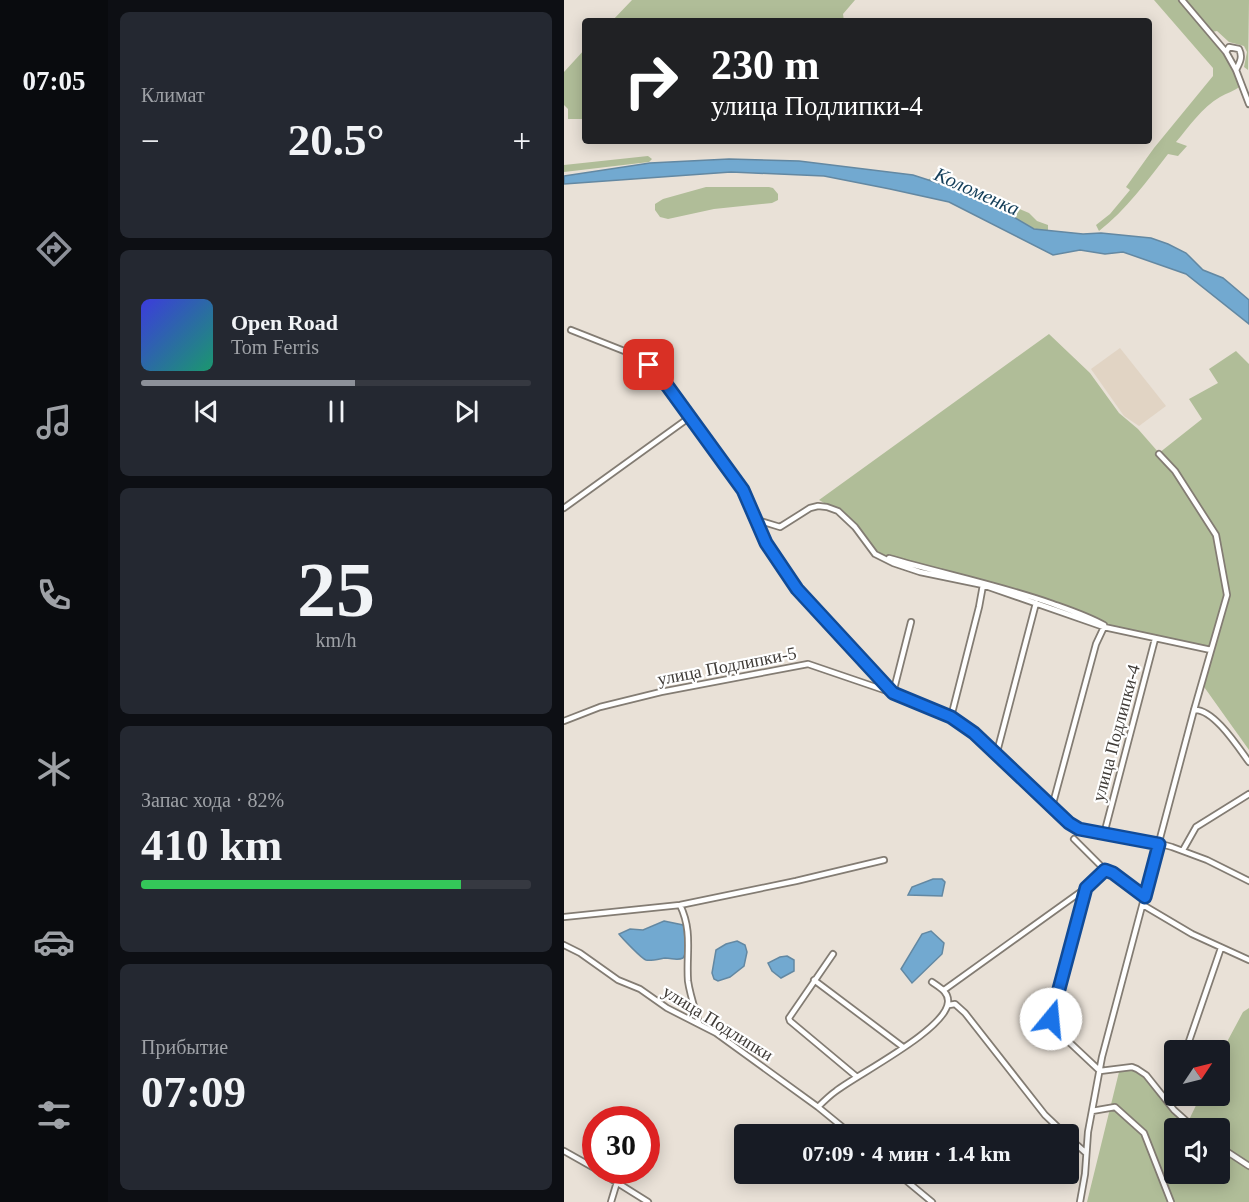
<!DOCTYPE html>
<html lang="ru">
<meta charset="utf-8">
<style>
:root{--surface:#171b24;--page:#242831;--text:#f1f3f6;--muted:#9ea1a6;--line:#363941;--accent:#8c9099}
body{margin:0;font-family:"Times New Roman",serif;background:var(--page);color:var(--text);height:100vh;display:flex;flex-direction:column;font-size:22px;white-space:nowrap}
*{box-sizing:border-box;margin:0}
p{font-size:20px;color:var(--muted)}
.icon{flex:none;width:33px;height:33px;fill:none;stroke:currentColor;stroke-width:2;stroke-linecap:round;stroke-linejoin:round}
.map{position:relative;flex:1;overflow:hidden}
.side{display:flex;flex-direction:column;gap:12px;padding:12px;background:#0d0f14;width:456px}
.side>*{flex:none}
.banner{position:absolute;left:18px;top:18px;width:570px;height:126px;border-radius:6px;box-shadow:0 3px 15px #0003;background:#202124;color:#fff;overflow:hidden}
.needle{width:39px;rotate:55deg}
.fabs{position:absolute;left:600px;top:1040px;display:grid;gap:12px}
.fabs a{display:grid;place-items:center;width:66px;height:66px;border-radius:6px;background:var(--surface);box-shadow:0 3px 15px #0003;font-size:30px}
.speed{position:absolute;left:18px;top:1106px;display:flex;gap:12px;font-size:30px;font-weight:700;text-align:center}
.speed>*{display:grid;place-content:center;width:78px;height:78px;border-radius:50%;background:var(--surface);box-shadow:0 3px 15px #0003;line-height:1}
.speed .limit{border:9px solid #d22;background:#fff;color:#111}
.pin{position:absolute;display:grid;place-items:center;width:51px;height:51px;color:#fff;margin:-26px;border-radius:12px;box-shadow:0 3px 9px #0006}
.me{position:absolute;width:66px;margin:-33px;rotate:17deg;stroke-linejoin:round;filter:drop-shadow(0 0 4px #0008)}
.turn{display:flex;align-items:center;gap:21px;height:126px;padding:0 30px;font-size:27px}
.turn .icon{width:78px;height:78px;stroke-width:2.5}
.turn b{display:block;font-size:42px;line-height:51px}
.big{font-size:45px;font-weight:800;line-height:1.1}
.side .card{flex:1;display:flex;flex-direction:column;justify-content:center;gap:9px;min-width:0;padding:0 21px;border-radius:9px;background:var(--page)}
.side .dial{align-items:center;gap:0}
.dial b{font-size:78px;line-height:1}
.song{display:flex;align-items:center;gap:18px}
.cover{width:72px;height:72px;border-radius:9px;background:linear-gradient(135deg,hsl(240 70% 55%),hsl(160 70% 35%))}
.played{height:6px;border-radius:3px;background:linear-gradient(90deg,var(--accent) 55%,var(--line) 55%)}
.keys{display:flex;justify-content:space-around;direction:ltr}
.heat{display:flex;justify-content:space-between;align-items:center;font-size:33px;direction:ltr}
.charge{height:9px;border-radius:4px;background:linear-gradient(90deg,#34c759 82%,var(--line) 0)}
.trip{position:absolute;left:170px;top:1124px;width:345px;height:60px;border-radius:6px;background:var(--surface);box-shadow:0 3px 15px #0003;font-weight:800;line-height:60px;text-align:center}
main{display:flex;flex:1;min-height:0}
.tabs{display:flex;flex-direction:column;width:108px;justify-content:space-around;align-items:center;background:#090b0e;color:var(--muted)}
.tabs .icon{width:42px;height:42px}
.tabs .selected{color:var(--accent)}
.tabs b{font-size:27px;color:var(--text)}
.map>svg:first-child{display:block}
.built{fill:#e1d4c4}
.green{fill:#b0bd98;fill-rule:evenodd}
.water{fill:#72a9d0;stroke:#6388a2;stroke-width:1.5}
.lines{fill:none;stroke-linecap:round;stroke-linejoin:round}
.minor-casing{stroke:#837c73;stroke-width:8}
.minor{stroke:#fff;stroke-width:4.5}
.route-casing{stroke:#114b97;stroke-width:15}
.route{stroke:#1a73e8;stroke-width:10}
.labels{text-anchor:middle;stroke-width:4.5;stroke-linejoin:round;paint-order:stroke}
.street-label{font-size:18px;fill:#3f3b37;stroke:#fff}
.water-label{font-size:20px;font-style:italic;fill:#133e59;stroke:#fff}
</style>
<main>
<nav class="tabs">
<b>07:05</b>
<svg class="icon selected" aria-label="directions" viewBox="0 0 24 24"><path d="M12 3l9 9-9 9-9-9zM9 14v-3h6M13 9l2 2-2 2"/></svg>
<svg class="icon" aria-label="music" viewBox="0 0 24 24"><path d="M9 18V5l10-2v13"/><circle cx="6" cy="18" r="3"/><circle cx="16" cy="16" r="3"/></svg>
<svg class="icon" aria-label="phone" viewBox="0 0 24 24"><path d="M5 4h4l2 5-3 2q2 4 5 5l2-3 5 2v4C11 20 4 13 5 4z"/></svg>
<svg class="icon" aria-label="climate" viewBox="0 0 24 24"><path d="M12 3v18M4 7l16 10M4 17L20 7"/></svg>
<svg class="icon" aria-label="car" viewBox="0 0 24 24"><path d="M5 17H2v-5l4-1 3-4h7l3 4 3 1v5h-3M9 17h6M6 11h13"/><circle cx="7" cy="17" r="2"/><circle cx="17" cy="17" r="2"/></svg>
<svg class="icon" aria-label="filters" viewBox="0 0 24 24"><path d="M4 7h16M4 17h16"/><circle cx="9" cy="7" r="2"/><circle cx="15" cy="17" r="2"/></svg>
</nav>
<section class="side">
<div class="card"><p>Климат</p>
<div class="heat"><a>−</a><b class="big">20.5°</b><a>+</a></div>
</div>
<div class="card">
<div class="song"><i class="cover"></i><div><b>Open Road</b><p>Tom Ferris</p></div></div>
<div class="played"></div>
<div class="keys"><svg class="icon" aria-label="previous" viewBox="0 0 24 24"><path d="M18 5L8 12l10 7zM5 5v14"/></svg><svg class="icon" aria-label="pause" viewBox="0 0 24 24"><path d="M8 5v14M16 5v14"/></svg><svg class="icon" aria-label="next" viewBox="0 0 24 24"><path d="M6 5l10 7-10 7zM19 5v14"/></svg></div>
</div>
<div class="card dial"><b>25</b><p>km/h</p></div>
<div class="card"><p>Запас хода · 82%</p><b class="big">410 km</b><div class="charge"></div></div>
<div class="card"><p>Прибытие</p><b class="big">07:09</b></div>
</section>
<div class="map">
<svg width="685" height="1202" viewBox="0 0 685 1202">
<rect width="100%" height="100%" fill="#e9e1d7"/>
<path class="built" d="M556 348 602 406 575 426 560 416 527 369Z"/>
<path class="green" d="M68 0H291L279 14 280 21H48Z
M590 0H617C641 27 667 51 677 86 670 91 663 93 656 97 638 107 625 127 612 142L623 146 614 156 604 154C583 181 562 210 535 231L532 225 546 214 566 190 562 187 590 148 649 76V68Z
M620 0H685L684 70 680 67 683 52 680 46 665 42 653 31 648 32Z
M21 49V119H4V109L0 105V72Z
M84 156 88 159 85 162 0 172V165Z
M372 174 384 178 465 213 473 221 484 225V231L470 229 445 215 364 180Z
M142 187H205L209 188 214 194V200L208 203 150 209 104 219 96 217 91 210V204L99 199Z
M485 334 526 373 555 413 574 429 595 453 638 419 625 399 654 383 645 369 672 351 685 364V750L638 684 647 650 564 633 419 585 356 572 310 551 274 511 255 500Z
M685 1008V1202H523L555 1072 560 1068 573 1069 624 1122 637 1095H656V1055L679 1012ZM610 1128H656V1173H610Z"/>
<path class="water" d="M165 159 235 161 349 175 414 196 470 229 519 234 537 233 587 238 604 244 622 253 639 270 659 278 685 300V324L622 274 559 252 541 254 516 250 489 255 385 202 326 189 260 176 167 172 0 184V176L86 163Z
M369 879H378L381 882 378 896 344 895 348 887Z
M100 921 119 925 120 927 122 952 119 958C113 961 108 958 101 958 95 959 87 961 82 960 78 959 58 938 55 934L66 929 79 930Z
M367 931 380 943 378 954 348 983 337 969 358 934Z
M173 941 181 945 183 952 180 966 166 977 154 981 150 979 148 973 152 950 162 944Z
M223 956 230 960V971L217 978 208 971 204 963 216 957Z"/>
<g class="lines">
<defs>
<path id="minor" d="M618 0 662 52 672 70 685 104
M662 52 665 47 675 49C679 57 676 62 672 70
M7 330 78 358 102 384 179 490 202 543 233 589 327 691
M0 508 126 417
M193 520 216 527 246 508 254 506 263 507 274 511 291 527 311 554 329 563 356 572 419 585 540 627 647 650
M325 558C380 574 435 585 489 604 506 610 524 616 540 625
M329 693 347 622
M630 710C649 708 674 747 685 762
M387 717 415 607 419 585
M0 721 36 707 97 692 244 664 329 693 387 717 410 733 433 752 496 817 515 829 583 840 608 847 643 860 685 881
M433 752 472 603
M488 807 532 644 540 627
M540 834 591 639
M510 839 541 870 549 873 581 897
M619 850 632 827 685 794
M522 888 486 1024 536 1071
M116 905C129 932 122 953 124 981 126 995 131 1009 135 1023
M579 905 628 934 685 960
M0 917 116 905 232 881 320 860
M0 945 16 953 54 980 76 989 103 1008 152 1033 254 1107 287 1134
M269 954 225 1018 226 1021 293 1077
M250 980 339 1047
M380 990 522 888 541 870
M385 1005 391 1004 401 1013 481 1115 501 1134
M622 1050 657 948
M536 1071 568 1067 573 1069 582 1075 610 1110 630 1128
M604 1102 610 1083
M254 1107C260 1101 265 1096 272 1091 294 1074 383 1029 384 1002 385 992 375 987 368 982
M528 1111 551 1107 580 1133 607 1202
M504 1137 522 1153
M656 1147 685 1166
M0 1151 32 1169
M33 1170 84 1202
M333 1173 368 1202
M47 1202 53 1182
M516 1202 521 1174 524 1132 538 1057 630 710 663 595 652 535 611 471 595 454"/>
</defs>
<use href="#minor" class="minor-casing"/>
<use href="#minor" class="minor"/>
</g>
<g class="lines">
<defs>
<path id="route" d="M85 365 102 384 179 490 202 543 233 589 329 693 387 717 410 733 505 823 515 829 595 844 581 897 549 873 541 870 522 888 487 1019"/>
</defs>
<use href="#route" class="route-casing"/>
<use href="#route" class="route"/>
</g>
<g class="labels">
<g class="street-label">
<text transform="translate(163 666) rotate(-11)" y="6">улица Подлипки-5</text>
<text transform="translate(552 733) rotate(-75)" y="6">улица Подлипки-4</text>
<text transform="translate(154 1023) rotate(32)" y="6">улица Подлипки</text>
</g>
<g class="water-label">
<text transform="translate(413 191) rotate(24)" y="7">Коломенка</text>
</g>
</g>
</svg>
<div class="fabs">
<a><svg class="needle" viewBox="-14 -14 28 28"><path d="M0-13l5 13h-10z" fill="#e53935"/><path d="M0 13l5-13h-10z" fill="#9ea1a6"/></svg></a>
<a><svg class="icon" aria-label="sound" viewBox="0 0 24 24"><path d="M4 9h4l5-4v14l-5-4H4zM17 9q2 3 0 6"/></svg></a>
</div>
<div class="speed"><div class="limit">30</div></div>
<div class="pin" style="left:85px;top:365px;background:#d93025"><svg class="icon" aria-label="arrive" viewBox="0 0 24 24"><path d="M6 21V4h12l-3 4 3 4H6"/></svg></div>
<svg class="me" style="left:487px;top:1019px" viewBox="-20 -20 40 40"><circle r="19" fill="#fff"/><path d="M0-13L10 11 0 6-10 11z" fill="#1a73e8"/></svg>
<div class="trip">07:09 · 4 мин · 1.4 km</div>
<div class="banner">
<div class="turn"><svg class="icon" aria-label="right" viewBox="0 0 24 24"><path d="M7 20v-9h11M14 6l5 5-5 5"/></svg><div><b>230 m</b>улица Подлипки-4</div></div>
</div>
</div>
</main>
